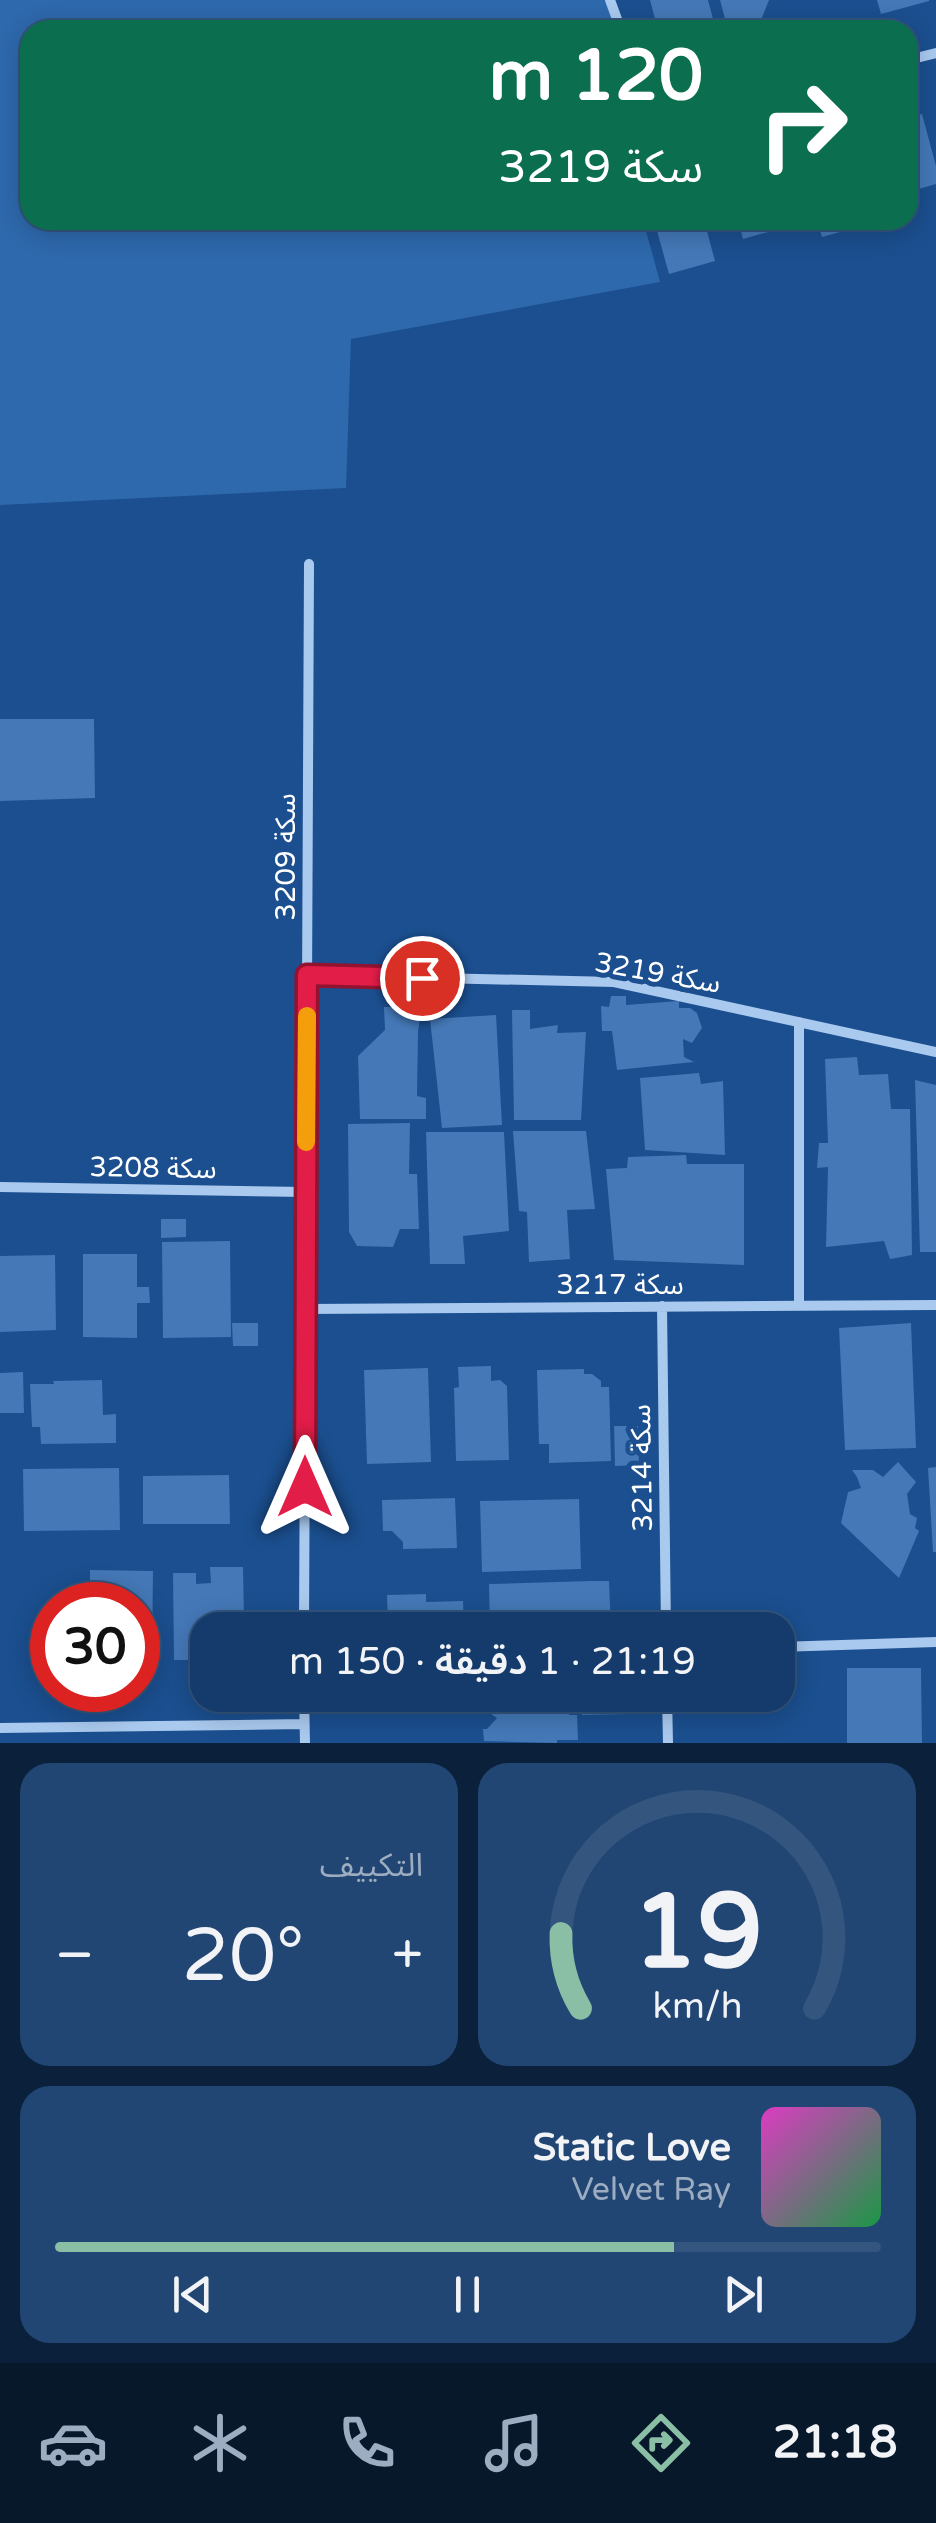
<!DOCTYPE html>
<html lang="ar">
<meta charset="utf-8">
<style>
:root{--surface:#143b6b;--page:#214673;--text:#f1f3f6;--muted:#9dadc1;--line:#33557e;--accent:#8abfa5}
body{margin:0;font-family:"Varela Round","Noto Sans Arabic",sans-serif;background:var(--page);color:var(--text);direction:rtl;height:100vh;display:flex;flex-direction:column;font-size:38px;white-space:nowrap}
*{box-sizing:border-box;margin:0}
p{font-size:32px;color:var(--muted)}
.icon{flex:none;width:55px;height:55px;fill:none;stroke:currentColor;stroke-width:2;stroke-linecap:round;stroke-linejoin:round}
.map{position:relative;height:1743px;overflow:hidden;direction:ltr}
.side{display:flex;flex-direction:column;gap:20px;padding:20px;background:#0b203b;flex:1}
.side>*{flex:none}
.banner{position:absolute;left:20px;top:20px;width:898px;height:210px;border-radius:30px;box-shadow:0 5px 25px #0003,0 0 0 2px var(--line);direction:rtl;background:#0b6e4f;color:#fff;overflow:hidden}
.speed{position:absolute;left:30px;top:1582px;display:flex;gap:20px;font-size:50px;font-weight:700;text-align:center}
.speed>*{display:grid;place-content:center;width:130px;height:130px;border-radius:50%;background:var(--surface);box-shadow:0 5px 25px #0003,0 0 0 2px var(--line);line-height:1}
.speed .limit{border:15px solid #d22;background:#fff;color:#111}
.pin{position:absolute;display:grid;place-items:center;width:85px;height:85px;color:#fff;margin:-42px;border:5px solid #fff;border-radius:50%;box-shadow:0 2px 10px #0007}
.me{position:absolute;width:110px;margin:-55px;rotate:0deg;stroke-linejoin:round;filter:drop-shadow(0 0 8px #0008)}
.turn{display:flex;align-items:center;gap:35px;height:210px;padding:0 50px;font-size:45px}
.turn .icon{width:130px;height:130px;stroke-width:2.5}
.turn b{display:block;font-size:70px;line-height:85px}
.big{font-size:75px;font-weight:600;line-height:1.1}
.side .card{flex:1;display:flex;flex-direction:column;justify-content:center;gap:15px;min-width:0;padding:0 35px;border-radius:30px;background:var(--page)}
.side .dial{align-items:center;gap:0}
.dial svg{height:260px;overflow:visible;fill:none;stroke:var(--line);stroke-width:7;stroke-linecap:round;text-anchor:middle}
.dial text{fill:var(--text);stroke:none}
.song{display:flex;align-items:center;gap:30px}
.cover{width:120px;height:120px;border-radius:15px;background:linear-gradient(135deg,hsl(310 70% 55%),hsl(140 70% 35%))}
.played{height:10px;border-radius:5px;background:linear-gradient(90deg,var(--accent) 75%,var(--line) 75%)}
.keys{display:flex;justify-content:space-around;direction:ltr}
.heat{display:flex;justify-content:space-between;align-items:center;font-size:55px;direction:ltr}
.side .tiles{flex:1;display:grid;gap:20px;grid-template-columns:1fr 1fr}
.card:last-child{grid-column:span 2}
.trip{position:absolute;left:190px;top:1612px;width:605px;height:100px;border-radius:30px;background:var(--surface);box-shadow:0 5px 25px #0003,0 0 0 2px var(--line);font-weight:600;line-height:100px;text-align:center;direction:rtl}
.tabs{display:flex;height:160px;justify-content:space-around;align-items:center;background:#08182b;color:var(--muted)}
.tabs .icon{width:70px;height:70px}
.tabs .on{color:var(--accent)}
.tabs b{font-size:45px;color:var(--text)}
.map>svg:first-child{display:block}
.green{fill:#2e69ad}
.building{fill:#4478b7}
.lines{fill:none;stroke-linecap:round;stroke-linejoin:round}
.minor{stroke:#a9c9ee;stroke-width:10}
.route-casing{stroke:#92132f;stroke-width:25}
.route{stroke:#e11d48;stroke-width:18}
.slow{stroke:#f59e0b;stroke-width:18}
.labels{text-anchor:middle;stroke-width:10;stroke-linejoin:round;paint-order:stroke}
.street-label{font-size:28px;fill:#fff;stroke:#1b4f8f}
</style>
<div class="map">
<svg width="936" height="1743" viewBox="0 0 936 1743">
<rect width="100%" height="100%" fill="#1b4f8f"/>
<path class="green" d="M0 0H608L619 30H30V220H643L660 282 351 339 346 488 0 505Z"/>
<path class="building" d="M650 0H708L716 30H658Z
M720 0H769L757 30H728Z
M877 0H929V1L881 14Z
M922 114 936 166V184L908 192V117Z
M654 220H704L715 261 669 274Z
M738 220H787L789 226 743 239Z
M817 220H868L869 224 822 237Z
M0 719H94L95 798 0 801Z
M611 996H626V1005L679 1001V1008H690L697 1013 702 1028 692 1043 683 1039 684 1057 694 1062 617 1070 612 1031H602L601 1006 609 1007Z
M384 1007H422L418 1031 417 1096 426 1098V1119H360L358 1056 385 1030Z
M512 1010H530V1029L558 1025 557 1033 586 1032 581 1120H514Z
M496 1015 502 1125 442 1128 430 1019Z
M857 1057 859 1075 888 1074 891 1109H910L912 1255 890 1259 884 1241 826 1247 828 1167 817 1168 819 1143H828L825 1059Z
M699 1073 701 1084 723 1081 725 1155 645 1150 640 1078Z
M915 1080 936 1085V1252H920Z
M410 1123 409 1174H417L419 1229H400L393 1247 357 1246 349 1232 348 1124Z
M513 1131H586L595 1209 567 1210 570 1259 529 1262 527 1212 519 1211Z
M426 1132H504L509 1231 463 1236 465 1264H430Z
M686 1155 687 1164H744V1265L614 1260 606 1169 627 1168 628 1157Z
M161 1219H186V1237L161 1238Z
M230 1241 231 1337 163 1338 162 1242Z
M83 1254H137V1287H149L150 1303H137V1338L83 1337Z
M55 1255 56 1330 0 1332V1256Z
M232 1323H258V1346H233Z
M911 1323 916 1448 845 1450 839 1328Z
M491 1366V1381L500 1380 507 1386 509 1460 456 1461 454 1388 459 1387 458 1367Z
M428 1368 431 1462 367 1464 364 1370Z
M584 1369V1374H592L601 1381V1387H609L611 1461 549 1463V1444H539L537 1370Z
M23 1372 24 1413H0V1373Z
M102 1380 103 1415 116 1414V1443L41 1444 40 1427H32L30 1384H54L53 1381Z
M614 1426H638L639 1465 615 1466Z
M898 1462 916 1482 907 1494 910 1514 917 1518 915 1528 919 1531 899 1578 841 1523 848 1492 861 1488 857 1477 852 1470H873L883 1477Z
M936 1467V1552H933L928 1468Z
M119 1468 120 1530 24 1531 23 1469Z
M229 1475 230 1524H143V1476Z
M455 1498 457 1548 403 1549V1542L392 1531H383L382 1500Z
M579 1499 581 1569 482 1572 480 1501Z
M210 1567H243L244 1621H239V1630H208V1660H174L173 1573H196V1584L211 1583Z
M90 1570 153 1571 152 1658H138V1605H90Z
M591 1581H609L611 1630H490L489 1584Z
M426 1594V1602L463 1601 464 1630H392V1626H388L387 1595Z
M847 1668H921L922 1743H847Z
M569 1695V1715H577L578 1740H557V1743L484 1741 483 1729H487L497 1718 491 1714 501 1702 506 1707 516 1696Z
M582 1695H628V1714L582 1715Z"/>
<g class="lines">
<path class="minor" d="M610 0 621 30
M908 60 936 53
M307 975 614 982 936 1052
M799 1022V1306
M0 1187 306 1192
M662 1306 666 1630
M305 1309 936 1305
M304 1630 309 564
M778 1647 936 1642
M304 1695 305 1743
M667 1695 668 1743
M0 1728 304 1724"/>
</g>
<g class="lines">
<defs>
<path id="route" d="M305 1487 307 975 422 978"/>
</defs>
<use href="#route" class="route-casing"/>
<use href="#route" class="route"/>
<path class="slow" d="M306 1142 307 1016"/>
</g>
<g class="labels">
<g class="street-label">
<text transform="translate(285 857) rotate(-90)" y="10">سكة 3209</text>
<text transform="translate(658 972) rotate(10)" y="10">سكة 3219</text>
<text transform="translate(153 1167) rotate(1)" y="10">سكة 3208</text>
<text x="620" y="1294">سكة 3217</text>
<text transform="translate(641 1468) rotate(-91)" y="10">سكة 3214</text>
</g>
</g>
</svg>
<div class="speed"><div class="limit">30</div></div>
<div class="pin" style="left:422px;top:978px;background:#d93025"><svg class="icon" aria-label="arrive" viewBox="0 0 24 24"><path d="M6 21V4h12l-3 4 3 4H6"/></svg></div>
<svg class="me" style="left:305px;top:1487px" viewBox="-20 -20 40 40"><path d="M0-17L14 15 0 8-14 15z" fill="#e11d48" stroke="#fff" stroke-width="4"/></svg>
<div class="trip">21:19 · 1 دقيقة · 150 m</div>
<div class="banner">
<div class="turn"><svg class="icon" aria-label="right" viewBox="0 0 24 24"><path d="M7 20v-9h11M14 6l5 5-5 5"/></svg><div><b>120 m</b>سكة 3219</div></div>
</div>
</div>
<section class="side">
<div class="tiles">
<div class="card dial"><svg viewBox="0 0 100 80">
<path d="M14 69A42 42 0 1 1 86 69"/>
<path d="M14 69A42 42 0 0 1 8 46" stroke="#8abfa5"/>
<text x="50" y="56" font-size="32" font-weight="700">19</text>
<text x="50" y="72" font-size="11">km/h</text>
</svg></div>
<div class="card"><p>التكييف</p>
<div class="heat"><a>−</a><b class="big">20°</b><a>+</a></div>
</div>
<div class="card">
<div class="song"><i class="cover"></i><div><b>Static Love</b><p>Velvet Ray</p></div></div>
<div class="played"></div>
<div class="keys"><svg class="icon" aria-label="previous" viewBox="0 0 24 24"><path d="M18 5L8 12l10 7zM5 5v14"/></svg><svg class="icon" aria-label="pause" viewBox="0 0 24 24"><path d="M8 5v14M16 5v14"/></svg><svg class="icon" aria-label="next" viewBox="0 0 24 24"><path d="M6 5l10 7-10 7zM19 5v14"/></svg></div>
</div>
</div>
</section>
<nav class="tabs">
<b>21:18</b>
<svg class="icon on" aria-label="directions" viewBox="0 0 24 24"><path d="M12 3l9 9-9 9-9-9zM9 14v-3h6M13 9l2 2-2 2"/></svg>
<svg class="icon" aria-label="music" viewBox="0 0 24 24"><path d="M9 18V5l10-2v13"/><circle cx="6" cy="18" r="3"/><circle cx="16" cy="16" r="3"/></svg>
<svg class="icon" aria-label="phone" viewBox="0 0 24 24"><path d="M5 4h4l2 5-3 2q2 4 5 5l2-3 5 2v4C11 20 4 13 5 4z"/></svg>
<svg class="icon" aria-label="climate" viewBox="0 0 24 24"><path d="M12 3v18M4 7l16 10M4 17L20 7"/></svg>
<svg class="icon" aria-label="car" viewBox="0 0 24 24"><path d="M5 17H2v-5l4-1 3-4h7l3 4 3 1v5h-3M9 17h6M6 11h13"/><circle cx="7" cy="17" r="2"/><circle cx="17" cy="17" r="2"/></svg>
</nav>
